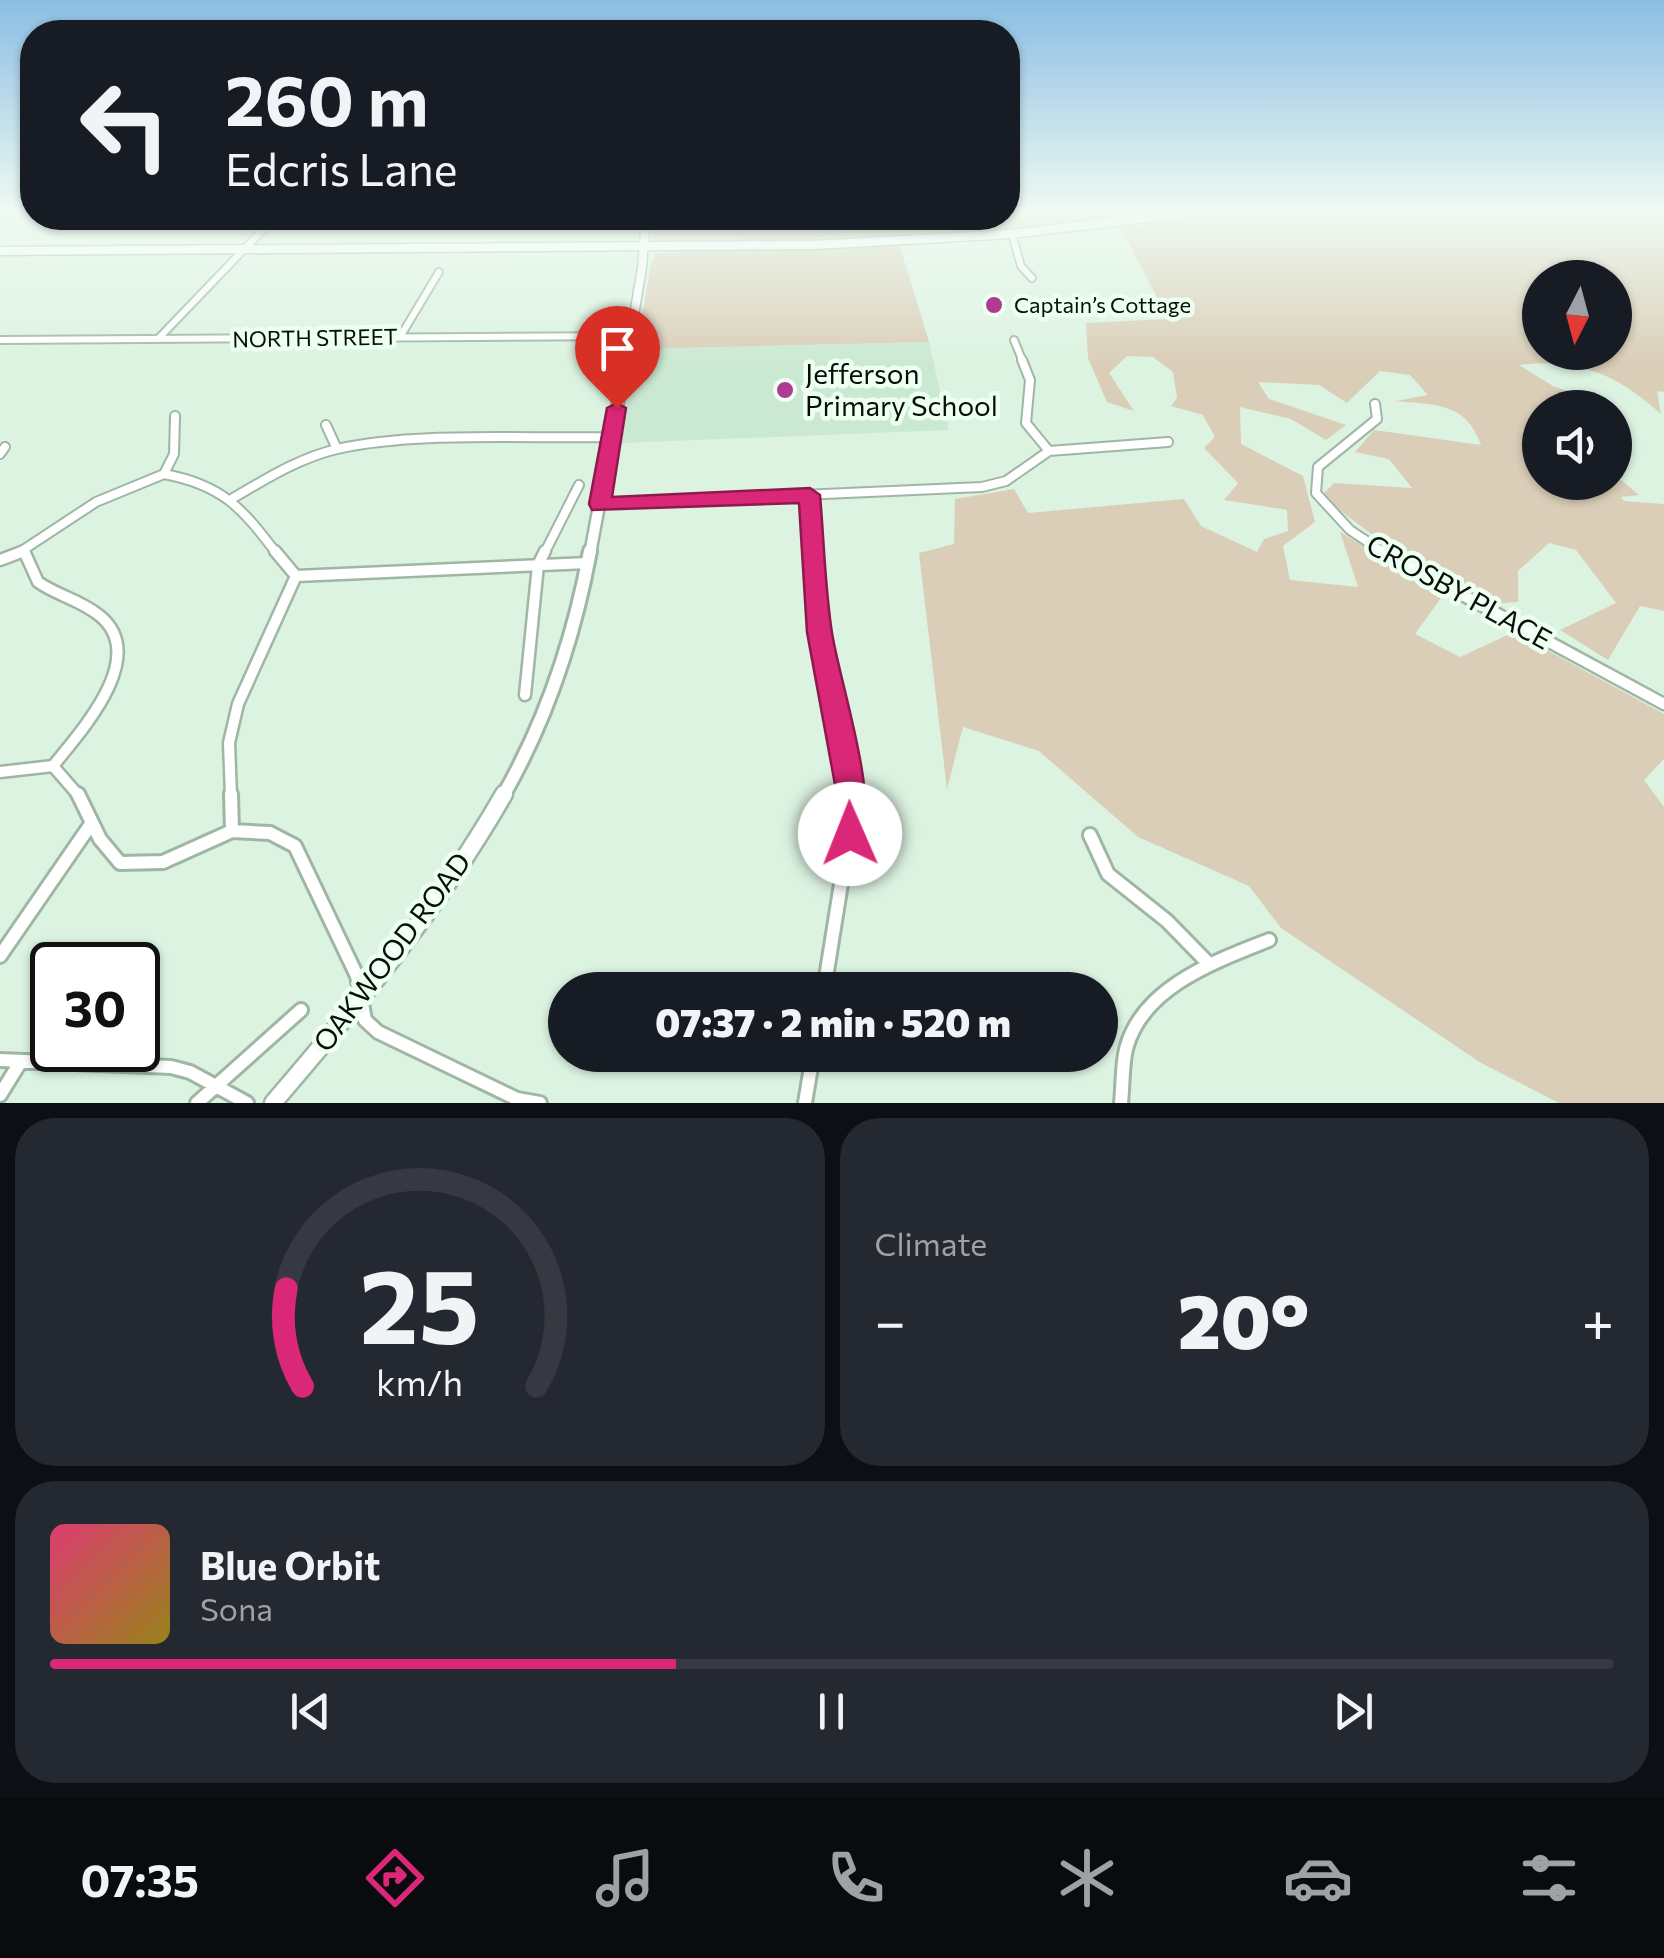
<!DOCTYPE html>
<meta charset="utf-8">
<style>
:root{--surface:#171b24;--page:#242831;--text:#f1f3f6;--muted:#9ea1a6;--line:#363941;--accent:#db2777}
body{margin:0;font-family:Commissioner,sans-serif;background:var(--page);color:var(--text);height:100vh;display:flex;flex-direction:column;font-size:38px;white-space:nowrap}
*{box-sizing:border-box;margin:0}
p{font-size:32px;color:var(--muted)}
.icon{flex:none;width:55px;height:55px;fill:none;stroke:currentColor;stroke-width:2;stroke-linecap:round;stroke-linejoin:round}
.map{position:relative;height:1103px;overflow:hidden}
.details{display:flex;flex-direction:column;gap:15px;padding:15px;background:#0d0f14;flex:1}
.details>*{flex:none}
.hud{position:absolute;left:20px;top:20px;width:1000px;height:210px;border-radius:40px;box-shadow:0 2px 8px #0004;background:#171b24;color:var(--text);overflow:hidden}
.needle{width:65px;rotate:186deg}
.fabs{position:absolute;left:1522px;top:260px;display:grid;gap:20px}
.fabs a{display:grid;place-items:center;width:110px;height:110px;border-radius:50%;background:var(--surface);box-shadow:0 2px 8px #0004;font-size:50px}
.speed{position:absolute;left:30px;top:942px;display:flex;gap:20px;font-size:50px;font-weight:700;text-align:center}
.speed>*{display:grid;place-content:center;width:130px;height:130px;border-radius:50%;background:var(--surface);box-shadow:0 2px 8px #0004;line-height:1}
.speed .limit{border:5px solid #111;border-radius:15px;background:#fff;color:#111}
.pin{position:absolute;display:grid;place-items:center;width:85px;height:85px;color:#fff;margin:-102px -42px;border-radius:50% 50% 50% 0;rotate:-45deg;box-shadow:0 0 10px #0007}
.pin .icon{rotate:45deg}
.me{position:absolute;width:110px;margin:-55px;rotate:359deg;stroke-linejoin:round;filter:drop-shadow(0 0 8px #0008)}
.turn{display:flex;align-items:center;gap:35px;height:210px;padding:0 40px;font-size:45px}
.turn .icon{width:130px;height:130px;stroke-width:2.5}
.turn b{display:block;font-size:70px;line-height:85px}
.big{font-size:75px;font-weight:800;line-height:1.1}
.details .tile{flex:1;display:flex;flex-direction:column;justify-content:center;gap:15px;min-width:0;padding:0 35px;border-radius:40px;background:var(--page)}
.details .dial{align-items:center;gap:0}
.dial svg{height:260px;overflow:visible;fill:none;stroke:var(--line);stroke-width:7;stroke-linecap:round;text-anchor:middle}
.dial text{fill:var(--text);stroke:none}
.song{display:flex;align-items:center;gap:30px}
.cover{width:120px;height:120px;border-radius:15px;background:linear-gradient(135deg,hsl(340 70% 55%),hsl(50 70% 35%))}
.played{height:10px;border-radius:5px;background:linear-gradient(90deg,var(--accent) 40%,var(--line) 40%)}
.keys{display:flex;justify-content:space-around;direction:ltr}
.heat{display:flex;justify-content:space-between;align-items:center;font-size:55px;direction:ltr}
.details .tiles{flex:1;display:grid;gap:15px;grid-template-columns:1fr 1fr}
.tile:last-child{grid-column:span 2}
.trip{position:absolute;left:548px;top:972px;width:570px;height:100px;border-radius:50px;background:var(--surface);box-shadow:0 2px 8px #0004;font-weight:800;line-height:100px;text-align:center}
.tab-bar{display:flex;height:160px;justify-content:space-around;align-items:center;background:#090b0e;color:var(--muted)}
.tab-bar .icon{width:70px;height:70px}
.tab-bar .on{color:var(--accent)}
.tab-bar b{font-size:45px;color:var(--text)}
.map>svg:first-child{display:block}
.built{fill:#cbe9d2}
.green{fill:#daceb8;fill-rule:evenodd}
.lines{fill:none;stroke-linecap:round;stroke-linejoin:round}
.street-far3-casing{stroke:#a0b6a4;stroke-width:10}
.street-far2-casing{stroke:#a0b6a4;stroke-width:12}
.street-far1-casing{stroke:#a0b6a4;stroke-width:15}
.street-casing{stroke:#a0b6a4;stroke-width:18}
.secondary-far3-casing{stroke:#a0b6a4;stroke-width:11}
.secondary-far2-casing{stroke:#a0b6a4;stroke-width:15}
.secondary-far1-casing{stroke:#a0b6a4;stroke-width:18}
.secondary-casing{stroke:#a0b6a4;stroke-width:21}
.street-far3{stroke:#fff;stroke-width:6}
.street-far2{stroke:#fff;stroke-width:8}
.street-far1{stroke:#fff;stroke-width:10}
.street{stroke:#fff;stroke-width:12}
.secondary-far3{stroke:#fff;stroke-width:8}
.secondary-far2{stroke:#fff;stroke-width:10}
.secondary-far1{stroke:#fff;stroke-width:12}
.secondary{stroke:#fff;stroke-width:16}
.route{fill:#db2777;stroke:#8e194d;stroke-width:2.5}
.poi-dot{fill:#b03a91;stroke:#ecfff0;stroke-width:4}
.labels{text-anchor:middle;stroke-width:9;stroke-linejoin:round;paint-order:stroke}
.far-poi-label{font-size:22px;fill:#070e09;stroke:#ecfff0;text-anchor:start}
.far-street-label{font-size:22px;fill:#070e09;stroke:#ecfff0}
.poi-label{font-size:28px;fill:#070e09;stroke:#ecfff0;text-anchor:start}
.street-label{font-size:28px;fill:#070e09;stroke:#ecfff0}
</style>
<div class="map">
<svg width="1664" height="1103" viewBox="0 0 1664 1103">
<rect width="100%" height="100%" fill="#dcf3e1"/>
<path class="built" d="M929 342 949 430 621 443 636 349Z"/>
<path class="green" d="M1008 211H1185L998 232 880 240 660 243 652 236V218H1008Z
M1240 211H1664V392L1657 391 1661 414C1618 375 1578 357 1519 365L1553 386 1610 407 1540 408V482H1615V475L1639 495 1621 497 1624 501 1664 504V611L1640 606 1608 660 1560 630 1616 603 1576 550 1549 543 1518 571V602L1489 604 1453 578 1413 565 1338 509 1324 493 1334 483 1412 488 1389 459 1355 452 1374 430 1481 445C1466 402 1435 405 1396 401L1428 395 1410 375 1380 371 1347 403 1319 385 1258 382 1269 399 1346 425 1326 440 1291 419 1240 407 1241 444 1303 476 1315 522 1283 546 1290 580 1358 587 1340 532 1443 595 1415 634 1460 657 1514 632 1664 714V759L1644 780 1664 807V1103H1559L1481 1063 1281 928 1249 886 1138 837 1039 751 963 727 947 789 919 553 954 544 955 499 1014 489 1028 513 1184 499 1201 526 1257 552 1264 539 1288 531 1287 510 1224 500 1238 483 1204 448 1215 437 1203 415 1171 406 1177 398 1173 372 1153 357 1127 356 1109 373 1134 411 1107 402 1088 358 1086 323 1168 319 1121 228ZM1540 278H1615V352H1540Z
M900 246 929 342 637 349 651 263 656 253Z"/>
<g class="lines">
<defs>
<path id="street-far3" d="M0 211H16
M1012 234 1021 266 1032 278
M400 337 439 272
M158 339 274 218
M0 340 629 336
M1014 340 1023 362"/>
<path id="street-far2" d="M1022 360 1030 380 1026 423 1049 451
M1375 404 1377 419 1318 467 1316 493 1350 530 1386 554
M326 425 337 449
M0 454 5 447
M164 474C223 485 242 508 277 554
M809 495 813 554
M233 498C266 479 299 458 337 449 415 431 529 439 612 437
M600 504 982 487 1006 481 1049 451 1168 442
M17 554 96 502 164 474 174 454 175 416
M544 554 579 485"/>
<path id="street-far1" d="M24 551 38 582C58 596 81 600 100 616 150 657 80 732 53 766
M813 551 819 632 850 796
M1381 551 1664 704
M0 560 24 551
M296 576 588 563
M525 695 538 565 545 551
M0 772 53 766 79 796
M231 796 229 743 238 704 296 576 275 551"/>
<path id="street" d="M78 794 100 839 120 863 163 862 232 831 270 833 295 846 357 976 365 1020 378 1032 517 1099 540 1103
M231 794 232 831
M1090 835 1108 874 1167 921 1209 964
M0 956 91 824
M824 990 849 834 850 794
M0 1060 171 1067 190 1072 247 1103
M0 1095 21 1061
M197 1103 301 1010
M805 1103 813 1055
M1121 1103C1123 1085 1122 1066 1126 1049 1142 987 1216 961 1269 940"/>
<path id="secondary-far3" d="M0 251 814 245 1012 234 1206 211
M626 362 642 268 646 218"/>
<path id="secondary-far2" d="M590 554 626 360"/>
<path id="secondary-far1" d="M503 796C547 719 574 638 590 551"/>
<path id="secondary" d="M273 1103C357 1005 440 906 504 794"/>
</defs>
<use href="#street-far3" class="street-far3-casing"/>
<use href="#street-far2" class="street-far2-casing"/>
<use href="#street-far1" class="street-far1-casing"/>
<use href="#street" class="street-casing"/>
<use href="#secondary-far3" class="secondary-far3-casing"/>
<use href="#secondary-far2" class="secondary-far2-casing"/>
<use href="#secondary-far1" class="secondary-far1-casing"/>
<use href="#secondary" class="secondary-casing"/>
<use href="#street-far3" class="street-far3"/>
<use href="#street-far2" class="street-far2"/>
<use href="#street-far1" class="street-far1"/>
<use href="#street" class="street"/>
<use href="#secondary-far3" class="secondary-far3"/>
<use href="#secondary-far2" class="secondary-far2"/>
<use href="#secondary-far1" class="secondary-far1"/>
<use href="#secondary" class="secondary"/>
</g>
<linearGradient id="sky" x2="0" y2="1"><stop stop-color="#8bbee4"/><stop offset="0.58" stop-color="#effaf2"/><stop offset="1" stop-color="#effaf2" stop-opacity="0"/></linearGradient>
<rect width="1664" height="365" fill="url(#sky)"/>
<path class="route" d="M617 403 626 408 612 497 810 488 820 495C824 541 825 588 832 633 840 684 880 799 860 843L850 847 839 843 835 834 836 790 807 632 799 503 592 510 589 504 607 408Z"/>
<g class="poi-dot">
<circle cx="994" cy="305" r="10"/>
<circle cx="785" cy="390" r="10"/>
</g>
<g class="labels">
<g class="far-poi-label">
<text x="1014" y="313">Captain’s Cottage</text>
</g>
<g class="far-street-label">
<text transform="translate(315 338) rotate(-1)" y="8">NORTH STREET</text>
</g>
<g class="poi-label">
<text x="805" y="384">Jefferson<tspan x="805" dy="32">Primary School</tspan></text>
</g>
<g class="street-label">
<text transform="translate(1459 592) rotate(29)" y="10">CROSBY PLACE</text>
<text transform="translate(392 952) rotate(-53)" y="10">OAKWOOD ROAD</text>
</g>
</g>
</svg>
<div class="fabs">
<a><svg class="needle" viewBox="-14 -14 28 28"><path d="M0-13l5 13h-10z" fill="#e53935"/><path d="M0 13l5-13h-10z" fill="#9ea1a6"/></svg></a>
<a><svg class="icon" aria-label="sound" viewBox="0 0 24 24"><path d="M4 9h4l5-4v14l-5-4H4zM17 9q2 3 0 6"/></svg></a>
</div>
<div class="speed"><div class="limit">30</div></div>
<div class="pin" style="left:617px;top:408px;background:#d93025"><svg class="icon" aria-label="arrive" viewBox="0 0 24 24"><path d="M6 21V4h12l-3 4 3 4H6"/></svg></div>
<svg class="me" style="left:850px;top:834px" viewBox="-20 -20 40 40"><circle r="19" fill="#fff"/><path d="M0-13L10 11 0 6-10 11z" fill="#db2777"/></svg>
<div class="trip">07:37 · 2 min · 520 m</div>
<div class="hud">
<div class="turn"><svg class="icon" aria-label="left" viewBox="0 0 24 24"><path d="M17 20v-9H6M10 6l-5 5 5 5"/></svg><div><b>260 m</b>Edcris Lane</div></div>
</div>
</div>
<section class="details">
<div class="tiles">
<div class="tile dial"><svg viewBox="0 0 100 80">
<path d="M14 69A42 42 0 1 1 86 69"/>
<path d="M14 69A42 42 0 0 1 9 39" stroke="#db2777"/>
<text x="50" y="56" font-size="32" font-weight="700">25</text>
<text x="50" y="72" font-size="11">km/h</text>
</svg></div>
<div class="tile"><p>Climate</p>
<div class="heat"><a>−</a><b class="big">20°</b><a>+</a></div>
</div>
<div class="tile">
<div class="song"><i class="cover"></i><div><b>Blue Orbit</b><p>Sona</p></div></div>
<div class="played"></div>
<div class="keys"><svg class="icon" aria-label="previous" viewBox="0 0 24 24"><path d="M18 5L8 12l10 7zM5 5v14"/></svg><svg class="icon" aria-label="pause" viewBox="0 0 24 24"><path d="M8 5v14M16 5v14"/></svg><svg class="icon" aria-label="next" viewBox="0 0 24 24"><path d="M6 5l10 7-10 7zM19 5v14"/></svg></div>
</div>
</div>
</section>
<nav class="tab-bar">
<b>07:35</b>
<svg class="icon on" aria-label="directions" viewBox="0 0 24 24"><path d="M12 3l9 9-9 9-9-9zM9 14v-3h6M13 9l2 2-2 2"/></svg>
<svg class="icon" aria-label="music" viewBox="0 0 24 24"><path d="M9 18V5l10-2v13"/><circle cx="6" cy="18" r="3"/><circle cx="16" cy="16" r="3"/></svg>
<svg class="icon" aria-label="phone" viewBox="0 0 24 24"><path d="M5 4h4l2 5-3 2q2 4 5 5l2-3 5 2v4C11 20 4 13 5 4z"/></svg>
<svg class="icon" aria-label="climate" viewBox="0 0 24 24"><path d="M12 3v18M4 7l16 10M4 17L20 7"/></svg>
<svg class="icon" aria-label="car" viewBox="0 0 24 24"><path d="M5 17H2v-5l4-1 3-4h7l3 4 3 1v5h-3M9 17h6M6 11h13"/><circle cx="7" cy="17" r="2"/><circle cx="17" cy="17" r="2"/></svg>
<svg class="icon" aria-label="filters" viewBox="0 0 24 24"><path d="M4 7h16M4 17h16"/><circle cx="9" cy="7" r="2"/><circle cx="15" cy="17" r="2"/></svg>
</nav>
